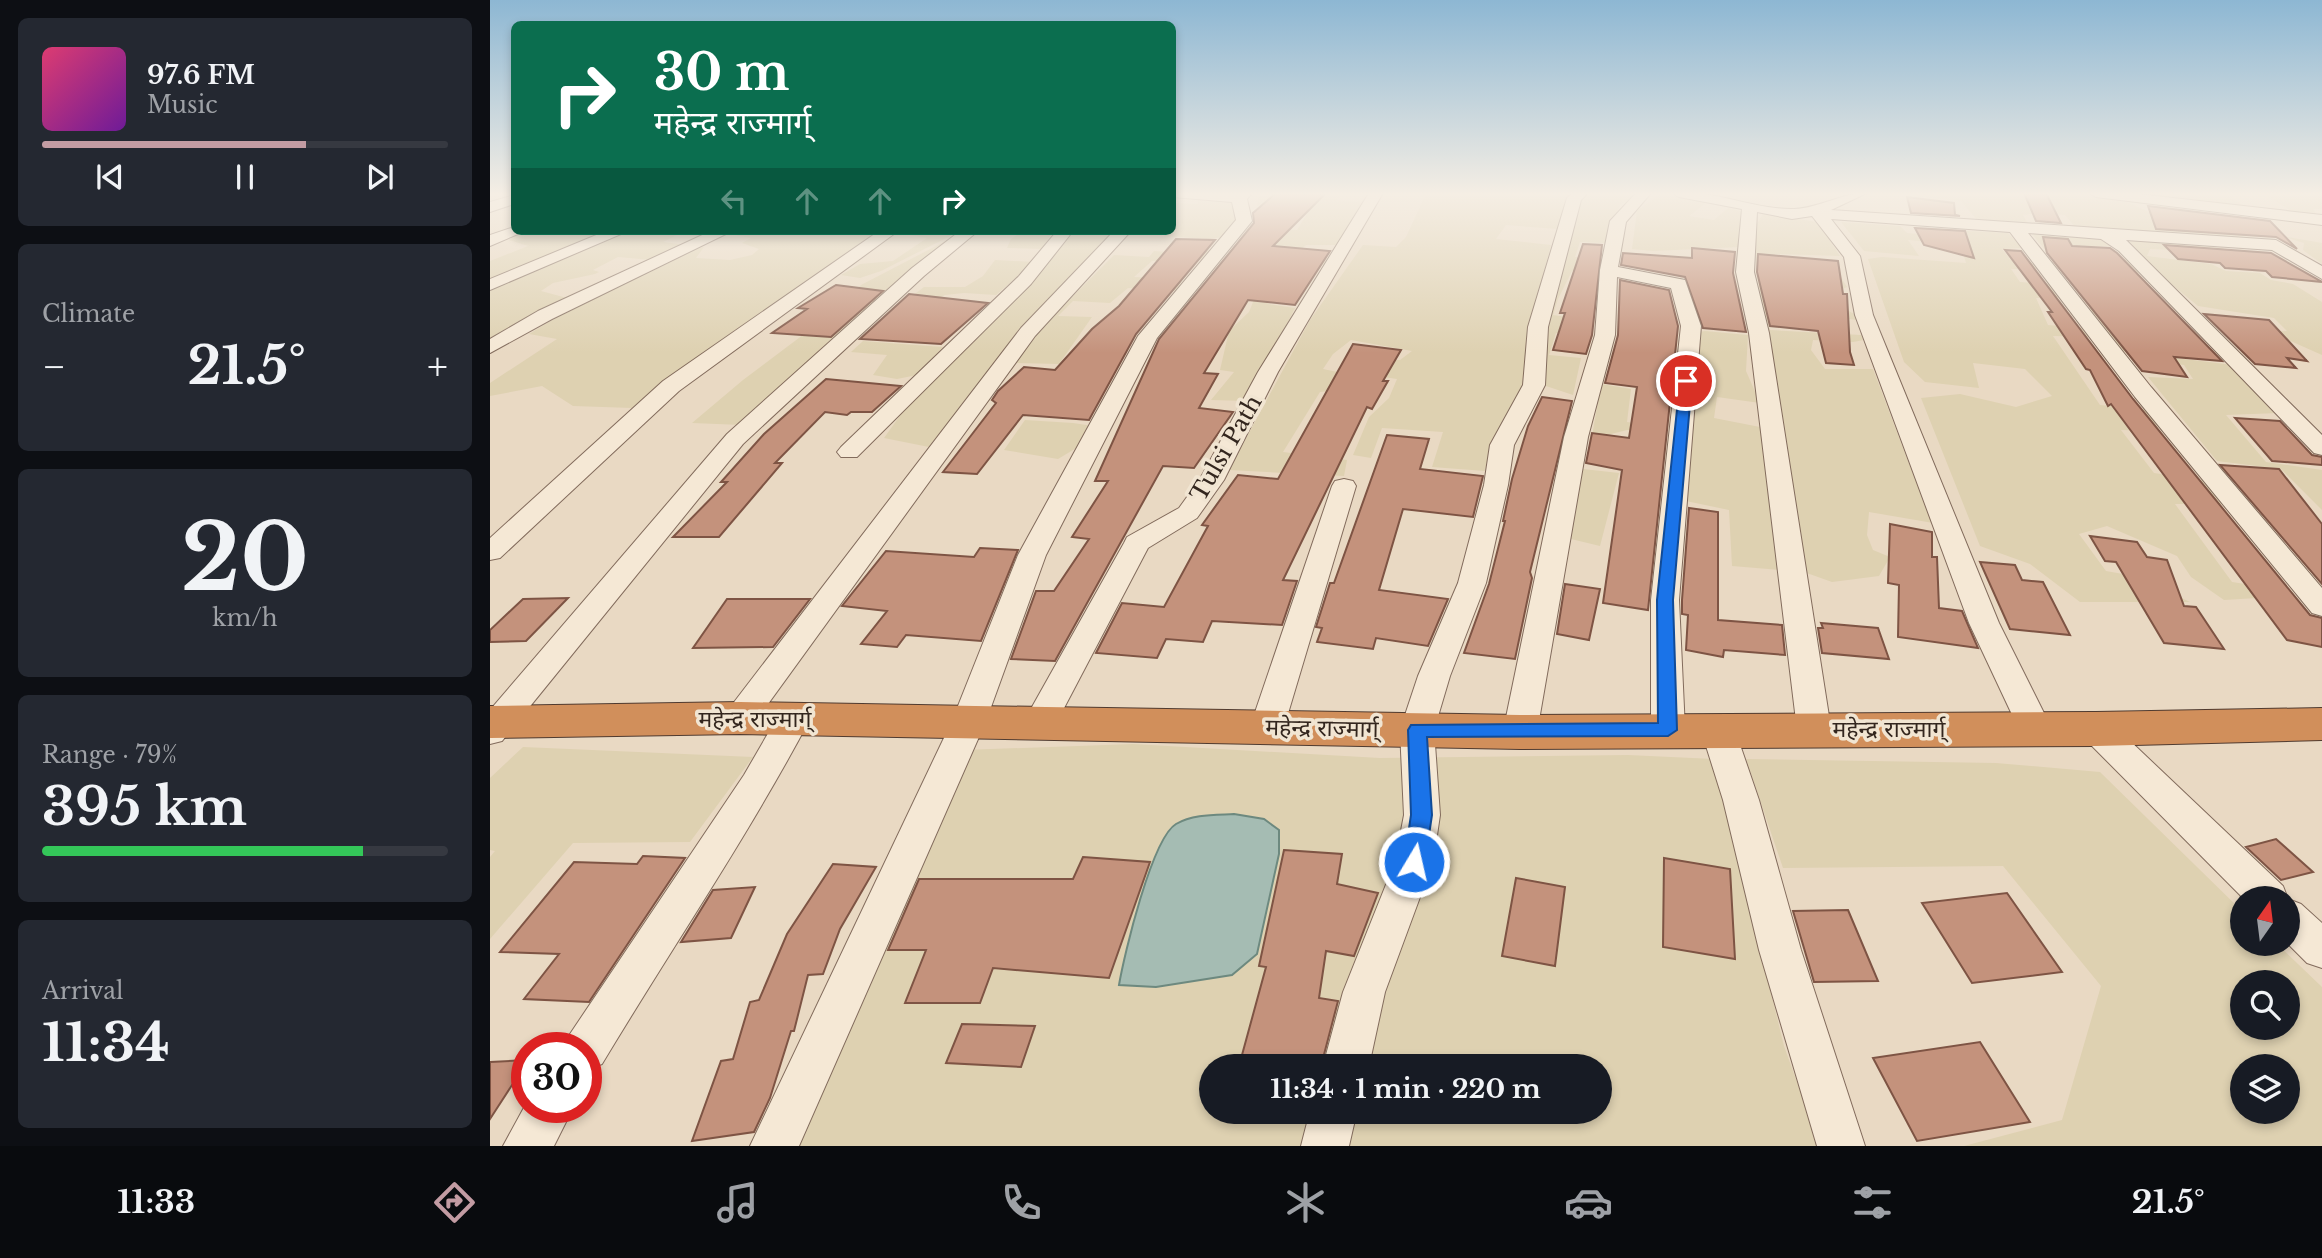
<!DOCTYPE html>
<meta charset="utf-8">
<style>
:root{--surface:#171b24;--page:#242831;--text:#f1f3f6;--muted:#9ea1a6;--line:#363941;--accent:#c39ca3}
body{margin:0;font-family:"Libre Baskerville","Noto Sans Devanagari",serif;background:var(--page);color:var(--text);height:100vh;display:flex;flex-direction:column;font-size:26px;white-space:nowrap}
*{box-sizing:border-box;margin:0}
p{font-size:23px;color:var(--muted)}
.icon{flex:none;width:38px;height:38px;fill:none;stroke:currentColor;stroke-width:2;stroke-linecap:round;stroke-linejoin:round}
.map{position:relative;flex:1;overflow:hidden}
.side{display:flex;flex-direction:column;gap:18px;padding:18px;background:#0d0f14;width:490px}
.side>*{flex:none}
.banner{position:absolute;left:21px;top:21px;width:665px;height:214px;border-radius:10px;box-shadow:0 4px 10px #0003;background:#0b6e4f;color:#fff;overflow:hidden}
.needle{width:46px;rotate:14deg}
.fabs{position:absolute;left:1740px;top:886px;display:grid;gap:14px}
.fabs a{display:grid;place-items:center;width:70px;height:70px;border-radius:50%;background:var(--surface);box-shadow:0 4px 10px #0003;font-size:35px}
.speed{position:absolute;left:21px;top:1032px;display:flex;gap:14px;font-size:35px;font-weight:700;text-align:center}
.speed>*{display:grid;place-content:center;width:91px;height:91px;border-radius:50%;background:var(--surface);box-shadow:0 4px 10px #0003;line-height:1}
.speed .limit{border:10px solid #d22;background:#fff;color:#111}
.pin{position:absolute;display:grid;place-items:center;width:60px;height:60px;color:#fff;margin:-30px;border:4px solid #fff;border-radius:50%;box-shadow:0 2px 7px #0007}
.me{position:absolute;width:77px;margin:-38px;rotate:9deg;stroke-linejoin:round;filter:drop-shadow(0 0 5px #0008)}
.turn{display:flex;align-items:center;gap:24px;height:147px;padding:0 28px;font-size:32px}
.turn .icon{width:91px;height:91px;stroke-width:2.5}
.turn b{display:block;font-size:49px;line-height:60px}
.lanes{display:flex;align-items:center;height:66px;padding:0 28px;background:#0003;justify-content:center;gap:35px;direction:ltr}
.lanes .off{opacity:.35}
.big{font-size:52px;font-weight:700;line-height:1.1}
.side .card{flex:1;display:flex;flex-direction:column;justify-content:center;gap:10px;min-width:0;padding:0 24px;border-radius:10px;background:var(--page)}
.side .dial{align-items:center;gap:0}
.dial b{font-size:91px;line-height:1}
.song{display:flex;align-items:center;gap:21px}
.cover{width:84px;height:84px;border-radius:10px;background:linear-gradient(135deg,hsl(340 70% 55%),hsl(280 70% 35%))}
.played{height:7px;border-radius:4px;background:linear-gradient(90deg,var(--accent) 65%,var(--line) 65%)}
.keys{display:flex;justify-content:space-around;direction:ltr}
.heat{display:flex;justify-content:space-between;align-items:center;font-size:38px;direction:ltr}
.charge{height:10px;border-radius:5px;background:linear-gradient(90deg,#34c759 79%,var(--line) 0)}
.trip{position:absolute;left:709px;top:1054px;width:413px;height:70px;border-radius:35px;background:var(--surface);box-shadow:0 4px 10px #0003;font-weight:700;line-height:70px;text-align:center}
.tab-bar{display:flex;height:112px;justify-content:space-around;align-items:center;background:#090b0e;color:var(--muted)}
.tab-bar .icon{width:49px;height:49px}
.tab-bar .selected{color:var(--accent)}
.tab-bar b{font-size:32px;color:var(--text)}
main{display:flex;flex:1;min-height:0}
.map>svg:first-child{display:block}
.farmland{fill:#ded1b1;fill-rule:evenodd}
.water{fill:#a5bcb3;stroke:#6d897f;stroke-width:2}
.building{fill:#c4927c;stroke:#7e5444;stroke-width:2}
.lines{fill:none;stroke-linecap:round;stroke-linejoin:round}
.street-casing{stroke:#826b5c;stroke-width:2}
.highway-casing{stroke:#503b30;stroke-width:2}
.street{fill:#f5e8d5;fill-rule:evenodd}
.highway{fill:#d18f5b;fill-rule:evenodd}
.route{fill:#1a73e8;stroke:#114b97;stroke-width:2}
.labels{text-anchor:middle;stroke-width:7;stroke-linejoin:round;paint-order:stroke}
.street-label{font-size:23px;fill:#33261e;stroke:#f1e5d2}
</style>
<main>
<section class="side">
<div class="card">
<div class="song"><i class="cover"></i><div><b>97.6 FM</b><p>Music</p></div></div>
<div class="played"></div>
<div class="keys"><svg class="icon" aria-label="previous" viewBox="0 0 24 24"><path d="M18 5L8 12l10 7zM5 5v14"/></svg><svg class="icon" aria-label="pause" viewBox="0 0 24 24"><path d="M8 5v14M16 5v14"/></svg><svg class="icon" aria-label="next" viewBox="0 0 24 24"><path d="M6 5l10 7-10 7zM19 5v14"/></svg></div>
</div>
<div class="card"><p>Climate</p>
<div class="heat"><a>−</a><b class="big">21.5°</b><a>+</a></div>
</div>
<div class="card dial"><b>20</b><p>km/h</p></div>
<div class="card"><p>Range · 79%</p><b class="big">395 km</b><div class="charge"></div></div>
<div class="card"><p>Arrival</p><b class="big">11:34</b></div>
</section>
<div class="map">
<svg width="1832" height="1146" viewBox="0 0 1832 1146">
<rect width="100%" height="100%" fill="#e9d9c3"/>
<path class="farmland" d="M819 193H852L847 200 875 203 849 245H816L803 257 838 260 835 265 743 255 759 228 807 230 820 209 767 206 769 196 815 199Z
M898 193H1084L1068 229 1016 225 1006 239 1061 245 1049 291 1033 385 1000 448 995 471 942 467 953 432 892 428 881 458 863 455 879 417 899 398 907 379 874 374 878 360H910L922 351 861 340 843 354 833 369 857 374 848 390 830 392 793 452 857 460 854 476 739 470 820 320 873 245 906 247 916 237 935 196Z
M1101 193H1146L1130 205 1116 243 1090 242 1085 257 1114 259 1109 272 1082 271 1068 299 1063 315 1103 321V337L1066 333 1059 355 1091 358 1083 395 1053 385 1057 317 1089 203Z
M1171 193 1217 202 1199 216 1224 220 1238 208 1255 212 1250 247 1163 251 1142 249 1147 211Z
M1398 193H1590L1625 197 1664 214 1832 243V264L1813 250 1814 243 1798 238 1759 236 1729 239 1586 228 1575 215 1548 213 1533 215 1539 226 1488 221 1471 201Z
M1629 193H1736L1757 208 1734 206Z
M1773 193H1832V209H1823L1827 216 1801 211Z
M708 199 747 204 746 225 732 237 719 239 674 236 682 231 683 203 708 204Z
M1273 214 1328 222 1350 256 1285 254 1289 270 1349 274 1357 287 1348 291 1357 310 1366 315 1367 320 1279 309 1276 313 1280 330 1371 335 1379 339 1363 342 1323 340 1321 350 1335 369H1383L1421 469 1449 524 1379 512 1377 535 1383 550 1400 557 1389 576 1342 582 1314 572 1270 306 1264 228Z
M1351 222 1410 226 1417 233 1450 236 1459 230 1518 233 1533 248 1512 249 1521 260 1546 263 1550 269H1521L1530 282 1562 284 1570 297 1546 298 1558 325 1595 328 1602 337 1563 336 1610 405 1660 410 1669 431 1631 430 1664 473 1717 481 1735 504H1685L1742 582 1802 591 1806 603 1767 598 1734 600 1701 577 1687 556 1617 526 1589 534 1616 571 1644 576 1700 602H1590L1540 564 1490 546 1431 398 1470 394 1526 407 1562 396 1535 369 1483 363 1489 388 1435 382 1414 362 1378 259 1392 257 1476 263 1471 245 1418 240 1429 256 1374 251Z
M77 231H123L0 282V261L38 246 19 240 23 236 44 232 67 235Z
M141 231H195L173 242 197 245 162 260 128 257 103 270 109 272 105 274 63 283 51 291 77 298 0 344V289Z
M246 231H397L142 408 83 406 52 386 0 396V383L67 339 39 334 87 305 201 250 214 247 206 258 240 260 262 255 269 249 252 243 261 238 240 234Z
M415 231H470L391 271 370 278 351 275 370 264 403 261 437 238 414 234Z
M533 231H563L552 249 517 248 521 239Z
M585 231H629L543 320 439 447 394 438 427 392 543 278Z
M469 234 252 425 202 423 253 380 338 316 371 285Z
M1542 234 1619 240 1622 246H1577L1626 259 1641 258 1656 273H1635L1584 284Z
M1637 238 1733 246 1735 252 1660 249 1657 256 1721 264 1736 271 1770 273 1781 280 1803 284 1832 302V355L1780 332 1797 331 1784 318 1708 306 1651 259Z
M709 250 723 251 716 260 662 261 644 277 693 279 686 291 638 288 620 303 583 301 568 316 602 317 569 364 523 363 559 320 624 255 659 257 664 251 705 254Z
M505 260 544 262 506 295 474 293 455 295 432 307 454 315 485 316 472 324 393 318 434 287H475L493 276Z
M782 282 778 304 805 308 781 356 757 401 721 400 744 372 730 370 739 331 759 312 767 292Z
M1599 308 1631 309 1678 357 1743 365 1789 413 1736 415 1776 462 1832 470V510L1791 469 1727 461 1658 377 1703 379 1694 365 1657 360 1650 354 1633 351Z
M1215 331 1258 335 1256 371 1270 403 1227 397 1224 418 1270 427 1290 570 1242 566 1239 510 1196 501 1208 332Z
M373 341 425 345 453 347 427 375 407 379 383 375 397 355 361 352Z
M1111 384 1141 389 1137 422 1172 427V432L1137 430 1117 435 1113 443 1101 442Z
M535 420 583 423 603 426 588 447 568 459 514 450Z
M1093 469 1129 473 1110 546 1081 539Z
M643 744 890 758 1138 755 1224 759 1294 1046 1330 1146H307L473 750ZM721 1066H1110V1111H721Z
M33 747 263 757 200 842 83 843 0 939V857L5 851 0 850V778Z
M1256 759 1506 763 1610 772 1752 911V943H1786L1832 987V1146H1474L1572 1120 1611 986 1513 866 1293 868ZM1752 982H1797V1027H1752ZM1752 1066H1797V1111H1752Z"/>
<path class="water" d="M744 814 774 819 789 830V854L767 954 742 975 666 987 629 985C634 955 662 838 686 824 703 814 725 815 744 814Z"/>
<path class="building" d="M786 193H836L783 246 840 251 805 305 758 300 714 373 728 374 709 408 743 412 704 468 673 466 565 661 521 659 546 591H564L599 539 582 537 618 481H605L669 339 764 223 763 213Z
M1534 193H1556L1571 223 1546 221Z
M1417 197 1464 203 1465 215 1470 216 1421 213Z
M1658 206 1780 221 1807 249 1786 237 1666 229Z
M1425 228 1475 231 1484 258 1434 245Z
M1553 237 1578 239 1582 246 1620 248 1627 253 1732 361 1684 357 1697 377 1652 371 1557 253Z
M686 239 725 240 646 334 599 420 533 415 487 474 453 472 506 403 502 400 508 391 534 367 565 370 602 329 629 306Z
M1093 244 1112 245 1102 335 1096 354 1063 350 1075 313H1070Z
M1674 245 1781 253 1832 282 1782 277 1776 271 1735 268 1730 263 1688 259Z
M1202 248 1245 252 1243 273 1256 332 1213 328 1195 277 1131 265 1133 253 1202 258Z
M1515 250 1531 251 1643 399 1820 615 1832 618V647L1797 640 1621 404 1618 406 1600 370 1596 369 1558 312H1562Z
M1268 254 1348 261 1353 294H1357L1360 352 1364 365 1336 363 1328 331 1280 326 1267 272Z
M1130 280 1179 290 1188 326 1158 610 1113 603 1132 470 1096 463 1102 433 1139 438 1147 387 1115 383 1128 335Z
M346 285 393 291 341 337 282 333 317 309 308 308Z
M419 294 498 303 451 344 370 339Z
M1714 314 1779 320 1817 361 1797 358 1806 368 1765 364Z
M863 344 911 350 893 381H898L882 409 877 407 793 580 807 581 792 625 722 621 713 642 676 639 667 658 606 653 632 603 674 607 718 526 712 525 748 475 788 479Z
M336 379 411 386 382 412H361L357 415 335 412 285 463H292L229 537H183L237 482H231L274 434Z
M1052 397 1082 401 1040 572 1042 578 1025 659 974 653 999 584 1015 521H1013L1022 479 1038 426Z
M1745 418 1790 421 1822 455 1832 457V465L1782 461Z
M897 435 939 439 930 469 993 476 983 517 913 509 889 590 958 599 938 646 886 638 883 649 827 642 832 628 826 627 840 583H844Z
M1730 465 1789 469 1832 524V584Z
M1199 508 1228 512V620L1292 625 1295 655 1234 650 1233 657 1196 650 1198 615 1192 614V600Z
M1400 524 1442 532V557H1447L1449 608 1472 611 1488 648 1408 637 1409 585 1398 583Z
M1600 536 1647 542 1657 557 1677 560 1694 606 1706 607 1734 649 1674 643 1626 562 1615 561Z
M490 548 528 550 491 641 416 635 407 647 371 644 397 611 352 606 396 551 484 557Z
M1490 562 1525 565 1532 580 1553 582 1580 635 1520 629Z
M1075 584 1110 589 1099 640 1067 634Z
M78 598 36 641 0 642V630L33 599Z
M237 599H320L283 647 203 648Z
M1331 623 1388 628 1399 659 1332 653 1328 628H1333Z
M1786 839 1823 872 1791 880 1756 847Z
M794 850 852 854 847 884 888 893 864 956 836 951 829 998 848 1001 831 1066H749L776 967 769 966Z
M153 856 195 858 99 1002 34 999 69 954 10 952 84 862 147 864Z
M593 857 660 862 619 978 503 968 490 1003H415L436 950H398L429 879H583Z
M1174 858 1240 869 1245 959 1173 947Z
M343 864 386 867 350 929 333 974 318 975 304 1031H301L280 1098 264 1132 202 1141 231 1061 243 1059 260 1002 269 1000 297 934Z
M1026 878 1075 887 1065 966 1012 956Z
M265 887 241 938 191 942 223 890Z
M1517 893 1572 972 1482 983 1432 903Z
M1358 910 1388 981 1324 982 1303 911Z
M472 1024 545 1026 531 1067 456 1063Z
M1490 1042 1540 1122 1427 1141 1383 1058Z
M37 1060V1062L0 1119V1062Z"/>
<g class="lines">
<defs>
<path id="street" d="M682 193H762L757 199 762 221 667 338 556 555 496 721 309 1146H260L462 721 528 555 648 336 746 220 742 202 683 197Z
M879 193H893L788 372 734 480 707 518 658 548 562 731 550 735 538 731 533 723 634 543 637 537 689 508 710 479 768 372Z
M1082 193H1098L1091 200 1058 327 1055 385 1024 445 1018 485 996 583 960 676 944 730 950 815 943 862 895 992 879 1066H833L853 992 905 862 914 815 910 730 928 676 968 583 994 485 1000 445 1033 385 1038 327 1077 198Z
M1146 193H1161L1136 222 1128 267 1195 280 1211 326 1189 600 1195 730 1190 739 1178 742 1166 739 1161 730V600L1191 326 1181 288 1127 277 1125 335 1098 437 1047 732 1042 741 1030 744 1018 741 1013 732 1074 437 1105 335 1110 270 1120 221Z
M1182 193C1224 189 1264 210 1304 209 1330 208 1351 193 1377 193L1341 210 1786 240 1832 266V279L1782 250 1636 240 1832 435V455L1824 453 1629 251 1611 239 1538 233 1661 387 1832 588V616L1822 613 1645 397 1520 232 1341 219 1370 256 1383 315 1509 623 1562 729 1557 738 1545 741 1533 738 1479 623 1365 315 1354 257 1322 216 1302 219 1267 212 1264 272 1279 333 1341 729 1336 738 1324 741 1312 738 1307 729 1259 333 1246 272 1252 209 1189 197Z
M1599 193H1639L1832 215V225L1606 197Z
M24 195V204L0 212V202Z
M24 227V231H35L0 246V235Z
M116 231H138L0 290V279Z
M221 231H242L62 319 0 353V339L48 311Z
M389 231H408L189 391 10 558 0 560V538L173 381Z
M470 231H488L434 276 253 444 12 741 0 744V710L237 434 422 268Z
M567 231H583L541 284 367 457H351L347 452 351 447 529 276Z
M624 231H641L545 336 262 726 250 730 238 726 233 718 238 710 531 328Z
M854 479 863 481 866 486 794 727 789 735 777 739 765 735 760 727 842 486 845 481Z
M303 707 315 711 320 719C257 838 181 949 112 1064L96 1070V1048H74L80 1034 254 775 291 711Z
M1606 717 1618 720 1793 886 1798 899 1811 904 1832 923V968L1817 963 1797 943V898H1753L1594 738 1589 729 1594 720Z
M1228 718 1240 721 1245 730 1269 800 1311 950 1375 1146H1327L1269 950 1233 800 1211 730 1216 721Z
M37 1102V1108H83L64 1146H13Z
M820 1111H867L859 1146H811Z"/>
<path id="highway" d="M250 702 1030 715 1606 712 1832 708V740L1606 746 1030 749 250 734 0 738V706Z"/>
</defs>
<use href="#street" class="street-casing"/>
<use href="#highway" class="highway-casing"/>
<use href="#street" class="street"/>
<use href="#highway" class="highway"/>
</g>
<linearGradient id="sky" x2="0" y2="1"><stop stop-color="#8db7d3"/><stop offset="0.55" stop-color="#f5eee4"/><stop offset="1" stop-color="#f5eee4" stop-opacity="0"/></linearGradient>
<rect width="1832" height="353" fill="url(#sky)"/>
<path class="route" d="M1196 377 1202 381 1183 600 1187 730 1178 736 937 737 942 815 935 862 932 868 924 870 917 868 914 862 921 815 918 730 921 725 1168 723 1167 600 1190 381Z"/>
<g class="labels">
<g class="street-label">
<text transform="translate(736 448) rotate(-60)" y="8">Tulsi Path</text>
<text x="265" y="727">महेन्द्र राज्मार्ग्</text>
<text transform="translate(832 728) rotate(1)" y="8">महेन्द्र राज्मार्ग्</text>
<text x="1399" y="737">महेन्द्र राज्मार्ग्</text>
</g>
</g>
</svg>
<div class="fabs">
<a><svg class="needle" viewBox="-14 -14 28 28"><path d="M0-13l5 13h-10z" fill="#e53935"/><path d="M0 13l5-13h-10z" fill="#9ea1a6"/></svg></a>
<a><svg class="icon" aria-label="search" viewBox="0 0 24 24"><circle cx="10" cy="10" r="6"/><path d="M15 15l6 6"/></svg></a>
<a><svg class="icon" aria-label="layers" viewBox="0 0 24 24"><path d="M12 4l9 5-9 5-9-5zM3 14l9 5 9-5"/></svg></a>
</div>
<div class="speed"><div class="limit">30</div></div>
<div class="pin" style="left:1196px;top:381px;background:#d93025"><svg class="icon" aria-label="arrive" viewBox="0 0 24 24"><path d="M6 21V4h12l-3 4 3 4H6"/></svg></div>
<svg class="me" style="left:924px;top:862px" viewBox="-20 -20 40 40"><circle r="17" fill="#1a73e8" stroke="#fff" stroke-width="3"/><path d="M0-11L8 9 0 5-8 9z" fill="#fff"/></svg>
<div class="trip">11:34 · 1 min · 220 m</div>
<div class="banner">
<div class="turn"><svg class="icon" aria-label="right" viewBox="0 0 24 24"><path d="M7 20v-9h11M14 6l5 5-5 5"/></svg><div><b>30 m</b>महेन्द्र राज्मार्ग्</div></div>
<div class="lanes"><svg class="icon off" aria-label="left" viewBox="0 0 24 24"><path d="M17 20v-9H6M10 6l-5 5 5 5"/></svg><svg class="icon off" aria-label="ahead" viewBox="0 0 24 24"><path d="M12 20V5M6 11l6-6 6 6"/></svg><svg class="icon off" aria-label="ahead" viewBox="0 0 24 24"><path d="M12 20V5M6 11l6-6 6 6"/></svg><svg class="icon" aria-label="right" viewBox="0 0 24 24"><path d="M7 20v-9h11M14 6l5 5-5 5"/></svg></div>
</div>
</div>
</main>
<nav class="tab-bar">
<b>11:33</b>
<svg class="icon selected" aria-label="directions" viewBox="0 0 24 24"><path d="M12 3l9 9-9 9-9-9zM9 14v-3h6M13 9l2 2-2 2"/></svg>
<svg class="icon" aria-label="music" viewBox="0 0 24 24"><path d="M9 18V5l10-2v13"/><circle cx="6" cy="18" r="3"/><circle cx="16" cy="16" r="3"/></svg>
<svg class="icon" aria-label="phone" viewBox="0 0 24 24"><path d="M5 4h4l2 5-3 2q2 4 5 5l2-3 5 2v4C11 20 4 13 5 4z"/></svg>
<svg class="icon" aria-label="climate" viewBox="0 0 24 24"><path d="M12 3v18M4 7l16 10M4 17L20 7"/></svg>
<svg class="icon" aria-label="car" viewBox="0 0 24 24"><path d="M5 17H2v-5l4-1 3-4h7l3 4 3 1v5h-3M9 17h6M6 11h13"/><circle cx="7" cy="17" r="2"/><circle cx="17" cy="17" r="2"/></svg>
<svg class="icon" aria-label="filters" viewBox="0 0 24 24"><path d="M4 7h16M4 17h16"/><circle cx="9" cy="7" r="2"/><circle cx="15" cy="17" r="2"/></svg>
<b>21.5°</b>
</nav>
